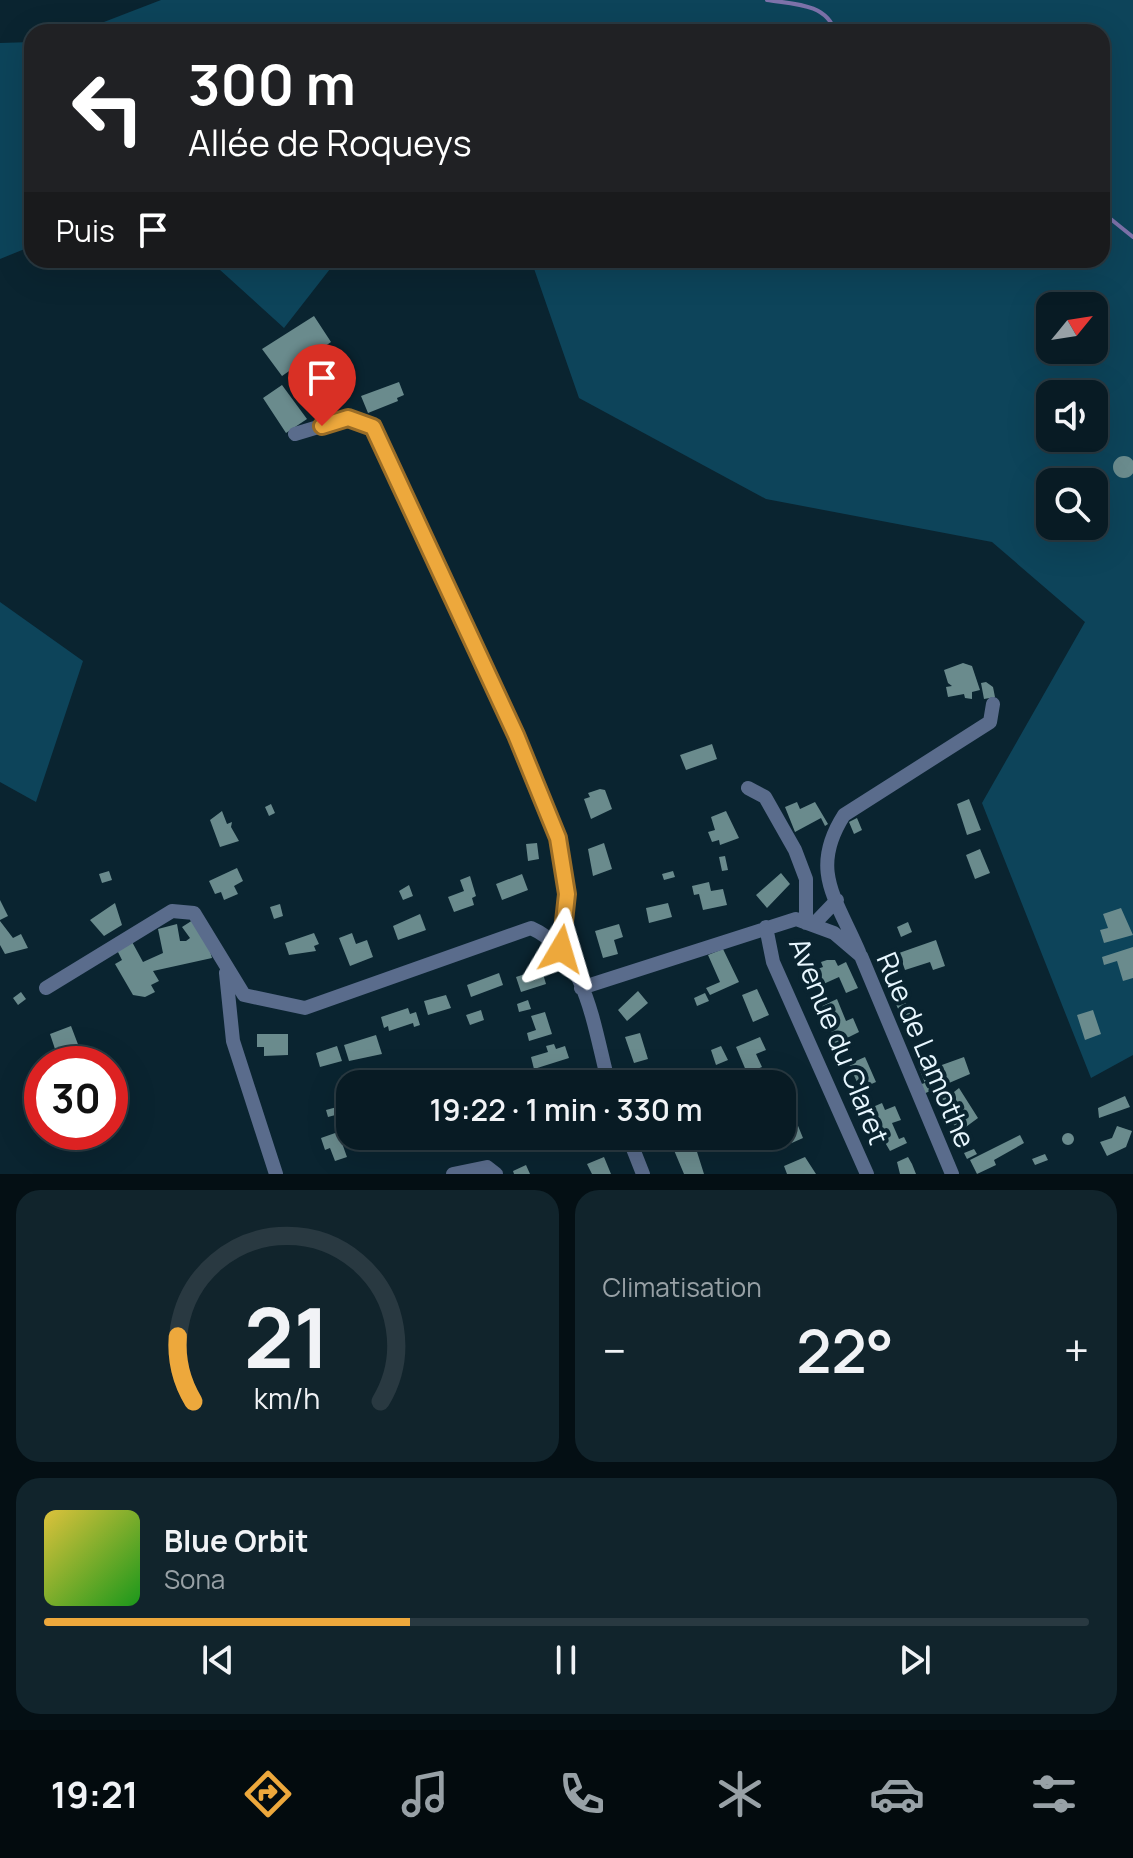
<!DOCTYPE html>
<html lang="fr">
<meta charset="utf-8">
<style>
:root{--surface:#081b24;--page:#11242c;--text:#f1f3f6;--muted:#98a1a6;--line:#293941;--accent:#eda83c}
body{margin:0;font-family:Manrope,sans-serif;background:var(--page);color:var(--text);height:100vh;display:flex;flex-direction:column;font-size:30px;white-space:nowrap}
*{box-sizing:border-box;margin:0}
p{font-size:26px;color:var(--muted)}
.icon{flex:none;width:44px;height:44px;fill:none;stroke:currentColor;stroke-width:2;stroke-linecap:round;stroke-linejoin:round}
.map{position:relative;height:1174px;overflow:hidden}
.sheet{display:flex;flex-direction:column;gap:16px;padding:16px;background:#040f14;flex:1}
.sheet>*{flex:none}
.hud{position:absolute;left:24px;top:24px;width:1086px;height:244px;border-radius:24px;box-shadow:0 8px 32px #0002,0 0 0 2px var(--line);background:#202124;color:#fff;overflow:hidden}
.needle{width:52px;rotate:60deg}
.fabs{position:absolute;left:1036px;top:292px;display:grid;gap:16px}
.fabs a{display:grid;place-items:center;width:72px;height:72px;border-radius:16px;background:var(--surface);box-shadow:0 8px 32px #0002,0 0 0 2px var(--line);font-size:40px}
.speed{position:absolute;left:24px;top:1046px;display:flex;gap:16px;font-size:40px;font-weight:700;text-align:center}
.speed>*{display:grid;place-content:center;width:104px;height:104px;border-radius:50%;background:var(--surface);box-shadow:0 8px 32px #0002,0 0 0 2px var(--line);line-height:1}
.speed .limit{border:12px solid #d22;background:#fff;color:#111}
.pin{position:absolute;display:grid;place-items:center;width:68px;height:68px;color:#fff;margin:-82px -34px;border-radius:50% 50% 50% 0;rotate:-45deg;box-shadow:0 0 8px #0007}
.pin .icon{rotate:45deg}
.me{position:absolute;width:88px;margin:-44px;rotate:7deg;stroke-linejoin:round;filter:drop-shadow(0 0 6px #0008)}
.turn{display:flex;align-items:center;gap:28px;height:168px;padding:0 32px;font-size:36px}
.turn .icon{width:104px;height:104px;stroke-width:2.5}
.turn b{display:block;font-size:56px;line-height:68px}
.then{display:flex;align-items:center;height:76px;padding:0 32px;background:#0003;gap:16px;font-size:30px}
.big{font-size:60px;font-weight:600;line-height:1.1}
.sheet .tile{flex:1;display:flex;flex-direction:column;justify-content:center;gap:12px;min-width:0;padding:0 28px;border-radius:24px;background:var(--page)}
.sheet .dial{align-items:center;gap:0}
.dial svg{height:208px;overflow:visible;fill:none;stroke:var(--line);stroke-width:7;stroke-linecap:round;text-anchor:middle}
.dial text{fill:var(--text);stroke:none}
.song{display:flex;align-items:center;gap:24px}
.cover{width:96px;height:96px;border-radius:12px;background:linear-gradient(135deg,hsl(50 70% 55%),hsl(120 70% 35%))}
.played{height:8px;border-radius:4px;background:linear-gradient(90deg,var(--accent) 35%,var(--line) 35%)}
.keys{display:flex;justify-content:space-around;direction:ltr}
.heat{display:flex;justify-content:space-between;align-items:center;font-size:44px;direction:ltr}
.sheet .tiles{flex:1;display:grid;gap:16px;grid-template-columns:1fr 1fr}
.tile:last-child{grid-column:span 2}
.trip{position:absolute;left:336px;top:1070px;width:460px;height:80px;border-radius:24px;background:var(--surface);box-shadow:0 8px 32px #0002,0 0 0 2px var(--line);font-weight:600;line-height:80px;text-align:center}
.tabs{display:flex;height:128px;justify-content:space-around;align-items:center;background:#030b0e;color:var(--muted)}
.tabs .icon{width:56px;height:56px}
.tabs .active{color:var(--accent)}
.tabs b{font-size:36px;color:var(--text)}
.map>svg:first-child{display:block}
.green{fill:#0d445a;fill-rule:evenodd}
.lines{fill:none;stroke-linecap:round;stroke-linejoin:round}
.stream{stroke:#7d72aa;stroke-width:4}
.building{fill:#6a8b8d}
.minor{stroke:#5a6c8c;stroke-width:14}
.route-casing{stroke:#9a6d27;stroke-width:20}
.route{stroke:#eda83c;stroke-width:14}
.labels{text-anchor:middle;stroke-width:8;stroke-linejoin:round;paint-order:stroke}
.street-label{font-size:28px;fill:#e8f7ff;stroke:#0a2430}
</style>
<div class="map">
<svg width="1133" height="1174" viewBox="0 0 1133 1174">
<rect width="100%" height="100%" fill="#0a2430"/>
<path class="green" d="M161 0H1133V1055L1091 1078 982 803 1085 622 992 542 766 499 579 398 531 260H1102V32H78ZM1050 306H1094V350H1050ZM1050 394H1094V438H1050ZM1050 482H1094V526H1050Z
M32 42V246L0 259V43Z
M209 260H337L284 328Z
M0 602 83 661 36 802 0 782Z"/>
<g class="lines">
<path class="stream" d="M767 0C792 4 827 3 835 32
M1102 212 1133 237"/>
</g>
<path class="building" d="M314 316 331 342 282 376 262 349Z
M399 382 404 395 397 398 398 401 368 413 361 396Z
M282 385 307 419 286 433 263 398Z
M1113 467a11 11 0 1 1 22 0a11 11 0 1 1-22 0Z
M963 663 972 666 980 690 972 692V699L965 698 964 694 948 697 946 687 952 686 948 683 944 670Z
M986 682 993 687 995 697 984 699 981 683Z
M712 744 717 759 686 770 680 755Z
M600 789 605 790 612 809 591 819 584 799 590 797 588 793Z
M969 799 981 830 967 835 957 804Z
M797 802 800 809 815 802 828 824 825 826 821 818 795 832 785 807Z
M271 804 275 813 269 816 265 807Z
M222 811 227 824 232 822 231 827 239 841 220 847 210 820Z
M726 811 739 838 720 845 719 840 712 842 708 832 715 830 711 817Z
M857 818 862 830 854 834 849 822Z
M537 843 539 859 528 861 526 844Z
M604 843 612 869 593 876 588 849Z
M980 849 990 873 975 879 966 855Z
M725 856 728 870 722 871 719 857Z
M237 868 243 881 234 886 238 894 224 900 221 892 215 894 209 881Z
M109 871 112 880 102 883 99 874Z
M673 871 675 877 664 880 662 874Z
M781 873 790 884 767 908 756 895Z
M522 874 528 890 502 900 496 884Z
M470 876 476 896 472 898 474 905 454 912 448 897 464 891 460 880Z
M709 882 711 891 723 889 727 905 703 910 699 894 694 895 692 886Z
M409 885 413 896 403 900 399 891Z
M0 900 8 916 0 920Z
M115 903 122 925 104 936 90 920Z
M668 903 672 917 649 923 646 908Z
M280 904 283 916 274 919 270 907Z
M1121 908 1133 935 1104 943 1100 930 1108 928 1103 914Z
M420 914 426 930 398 940 393 926Z
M193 920 207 941 212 958 153 971 159 981 151 985 155 992 145 997 133 995 115 964 122 960 116 948 131 940 143 962 163 953 158 929 177 924 180 941H186L190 938 182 927Z
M0 921 13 938 21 934 28 948 5 954 0 945Z
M908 922 912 932 901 937 897 927Z
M619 924 623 937 614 940 618 954 603 958 595 931Z
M314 933 319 944 314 946 316 951 289 955 285 943Z
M352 933 356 944 367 940 373 957 350 966 339 938Z
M936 940 945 966 933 970 930 962 905 970 899 953Z
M1133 947V978L1123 981 1117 961 1104 965 1102 957Z
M723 949 739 982 710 995 706 988 720 982 708 955Z
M827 960H835L838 966 846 962 858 988 846 993 839 977 810 990 803 974 823 967 821 962Z
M537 970 539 975 543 974 546 984 521 992 516 977Z
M499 973 503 985 471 997 467 985Z
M757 989 769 1015 753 1022 742 995Z
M900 989 913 1019 904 1022 891 993Z
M638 991 648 1003 627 1021 618 1010Z
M21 992 26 999 18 1005 13 998Z
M705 993 709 1001 697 1006 694 998Z
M446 995 451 1008 428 1015 424 1001Z
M837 999 846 1021 853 1018 859 1032 835 1044 822 1006Z
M528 1000 531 1009 519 1012 517 1004Z
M408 1008 410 1014 416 1012 420 1025 414 1027 413 1023 389 1031 388 1026 384 1028 381 1017Z
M481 1010 484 1020 470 1025 466 1015Z
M1093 1010 1101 1034 1085 1040 1077 1015Z
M545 1012 552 1034 529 1041 527 1033 536 1030 531 1016Z
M71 1026 79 1047 57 1055 50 1034Z
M640 1033 648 1059 634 1063 625 1037Z
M257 1034H288V1055L264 1056V1047H257Z
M376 1035 382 1054 349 1061 344 1045Z
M760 1037 766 1050 756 1054 762 1067 747 1073 736 1047Z
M554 1044 556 1049 565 1046 569 1058 534 1069 531 1057 548 1052 546 1046Z
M337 1046 342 1061 320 1067 316 1053Z
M721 1046 728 1060 716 1065 711 1050Z
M865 1057 876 1082 860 1089 849 1064Z
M964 1057 970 1074 921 1095 918 1085 925 1083 918 1066 936 1059 939 1066Z
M433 1069 437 1080 430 1083 426 1072Z
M652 1073 656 1084H640L639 1078Z
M467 1075 469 1080 451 1084 450 1080Z
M959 1088 978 1118 959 1132 938 1103 943 1100 939 1094 945 1091 949 1096Z
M1125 1096 1130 1107 1099 1118 1098 1108Z
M882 1103 885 1110 895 1106 901 1120 892 1123 899 1139 904 1137 907 1143 890 1151 866 1110Z
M337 1107 339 1114 328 1117 326 1110Z
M794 1116 803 1138 785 1146 781 1136 782 1121Z
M1117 1126 1132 1131 1126 1147 1107 1156 1100 1142 1112 1138Z
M338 1132 347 1157 335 1161 330 1148 325 1150 321 1138Z
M1062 1139a6 6 0 1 1 12 0a6 6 0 1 1-12 0Z
M1020 1135 1024 1143 994 1160 996 1165 977 1174 970 1160Z
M564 1136H595L596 1137 567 1146Z
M668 1136H692L704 1174H684Z
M974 1149 977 1154 967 1159 964 1153Z
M1045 1154 1048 1160 1035 1165 1032 1159Z
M604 1157 611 1174H592L587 1164Z
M805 1157 816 1174H787L784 1166Z
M908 1157 912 1164 916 1174H900L897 1162Z
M526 1165 530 1174H514L513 1171Z"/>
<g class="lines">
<path class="minor" d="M295 434 348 418 373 427 516 735 558 838 567 894 561 949
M748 788 765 797 795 850 806 879V923
M813 925 837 900
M766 927 773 962 867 1174
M859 952C836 898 809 870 844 815L990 722 993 704
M226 973 233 1041 276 1174
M46 988 172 911 194 913 244 995 305 1008 531 928C587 953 594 1030 609 1084
M581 988 796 919 834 933 861 956 952 1174
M628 1136 643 1174
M453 1174 487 1167 496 1174"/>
</g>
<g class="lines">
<defs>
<path id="route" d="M322 426 348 418 373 427 516 735 558 838 567 894 561 949"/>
</defs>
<use href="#route" class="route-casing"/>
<use href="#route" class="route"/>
</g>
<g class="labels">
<g class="street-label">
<text transform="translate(839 1041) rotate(68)" y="10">Avenue du Claret</text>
<text transform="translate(926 1050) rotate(67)" y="10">Rue de Lamothe</text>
</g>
</g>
</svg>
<div class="fabs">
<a><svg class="needle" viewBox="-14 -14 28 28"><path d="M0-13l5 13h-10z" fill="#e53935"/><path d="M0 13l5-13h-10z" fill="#98a1a6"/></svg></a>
<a><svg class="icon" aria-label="sound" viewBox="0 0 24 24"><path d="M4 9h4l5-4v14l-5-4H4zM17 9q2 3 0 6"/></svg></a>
<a><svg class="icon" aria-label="search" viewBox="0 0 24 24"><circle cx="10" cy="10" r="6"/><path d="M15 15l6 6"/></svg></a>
</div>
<div class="speed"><div class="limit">30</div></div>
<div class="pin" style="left:322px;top:426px;background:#d93025"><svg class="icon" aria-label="arrive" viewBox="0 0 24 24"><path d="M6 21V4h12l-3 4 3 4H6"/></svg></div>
<svg class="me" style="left:561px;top:949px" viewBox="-20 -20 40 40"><path d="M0-17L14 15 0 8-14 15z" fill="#eda83c" stroke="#fff" stroke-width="4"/></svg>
<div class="trip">19:22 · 1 min · 330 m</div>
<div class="hud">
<div class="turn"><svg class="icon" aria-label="left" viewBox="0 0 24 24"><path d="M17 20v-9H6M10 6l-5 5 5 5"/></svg><div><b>300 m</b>Allée de Roqueys</div></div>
<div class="then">Puis<svg class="icon" aria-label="arrive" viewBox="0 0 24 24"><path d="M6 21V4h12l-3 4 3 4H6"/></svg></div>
</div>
</div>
<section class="sheet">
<div class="tiles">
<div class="tile dial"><svg viewBox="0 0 100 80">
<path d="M14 69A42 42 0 1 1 86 69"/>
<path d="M14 69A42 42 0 0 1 8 44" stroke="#eda83c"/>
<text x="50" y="56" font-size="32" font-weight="700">21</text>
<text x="50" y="72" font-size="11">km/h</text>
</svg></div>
<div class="tile"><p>Climatisation</p>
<div class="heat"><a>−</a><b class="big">22°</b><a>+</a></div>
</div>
<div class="tile">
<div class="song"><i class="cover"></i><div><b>Blue Orbit</b><p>Sona</p></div></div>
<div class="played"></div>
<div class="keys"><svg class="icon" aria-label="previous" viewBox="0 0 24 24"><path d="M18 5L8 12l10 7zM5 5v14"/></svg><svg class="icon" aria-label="pause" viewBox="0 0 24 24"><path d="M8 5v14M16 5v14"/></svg><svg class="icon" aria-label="next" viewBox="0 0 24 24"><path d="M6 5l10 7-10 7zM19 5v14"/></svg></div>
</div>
</div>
</section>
<nav class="tabs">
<b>19:21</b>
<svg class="icon active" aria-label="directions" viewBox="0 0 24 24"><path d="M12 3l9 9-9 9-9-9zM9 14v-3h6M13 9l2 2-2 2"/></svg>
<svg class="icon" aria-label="music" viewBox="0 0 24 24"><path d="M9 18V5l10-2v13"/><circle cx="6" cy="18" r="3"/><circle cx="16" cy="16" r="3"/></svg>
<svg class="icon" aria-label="phone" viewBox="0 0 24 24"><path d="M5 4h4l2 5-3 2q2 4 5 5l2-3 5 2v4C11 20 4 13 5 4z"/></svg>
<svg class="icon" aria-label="climate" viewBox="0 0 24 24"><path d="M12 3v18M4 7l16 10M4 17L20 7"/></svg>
<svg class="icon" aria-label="car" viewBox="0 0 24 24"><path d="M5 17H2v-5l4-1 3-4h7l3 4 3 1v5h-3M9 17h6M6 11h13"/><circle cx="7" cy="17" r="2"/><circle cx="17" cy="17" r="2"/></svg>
<svg class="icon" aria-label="filters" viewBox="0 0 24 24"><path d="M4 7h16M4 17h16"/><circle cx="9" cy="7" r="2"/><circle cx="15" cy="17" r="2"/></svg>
</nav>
